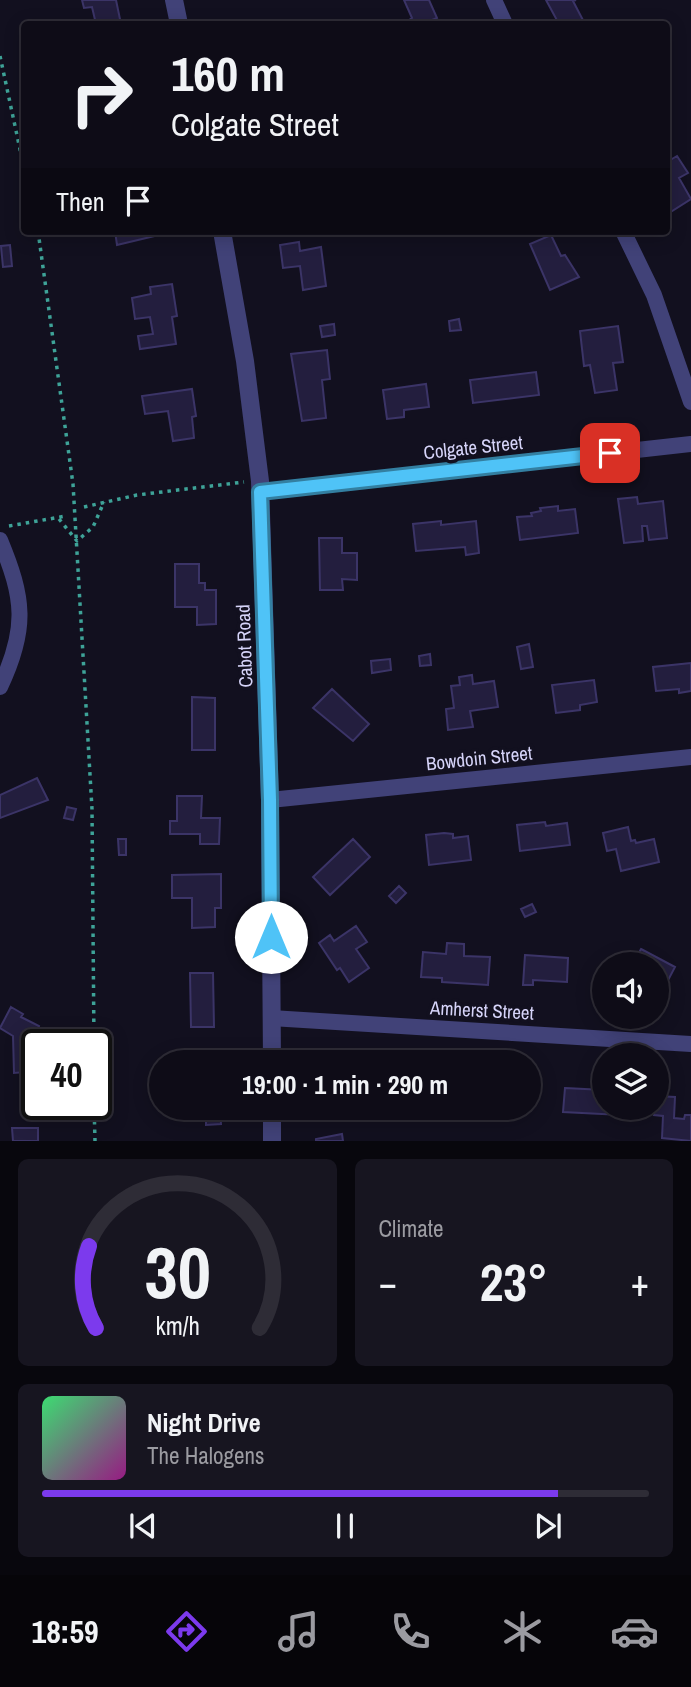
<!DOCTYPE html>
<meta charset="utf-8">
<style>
:root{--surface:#0e0c17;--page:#171520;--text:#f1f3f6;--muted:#9b9ba1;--line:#2e2c36;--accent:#7c3aed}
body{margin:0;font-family:"Archivo Narrow",sans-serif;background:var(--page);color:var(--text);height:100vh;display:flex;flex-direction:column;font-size:26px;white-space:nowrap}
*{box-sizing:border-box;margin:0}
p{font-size:23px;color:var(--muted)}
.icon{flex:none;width:38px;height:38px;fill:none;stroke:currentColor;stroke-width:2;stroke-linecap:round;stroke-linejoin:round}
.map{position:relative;height:1141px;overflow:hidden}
.details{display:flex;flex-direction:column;gap:18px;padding:18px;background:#08070d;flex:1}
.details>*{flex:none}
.top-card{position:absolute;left:21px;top:21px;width:649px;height:214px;border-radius:7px;box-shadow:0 4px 18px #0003,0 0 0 2px var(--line);background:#0e0c17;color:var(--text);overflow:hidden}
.tools{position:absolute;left:592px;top:952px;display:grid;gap:14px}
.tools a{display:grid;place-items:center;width:77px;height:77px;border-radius:50%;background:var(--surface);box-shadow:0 4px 18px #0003,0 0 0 2px var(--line);font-size:35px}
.speed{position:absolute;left:21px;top:1029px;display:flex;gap:14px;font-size:35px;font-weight:700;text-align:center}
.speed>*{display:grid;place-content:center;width:91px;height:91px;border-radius:50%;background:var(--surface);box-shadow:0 4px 18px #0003,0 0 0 2px var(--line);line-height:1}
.speed .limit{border:4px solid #111;border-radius:10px;background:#fff;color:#111}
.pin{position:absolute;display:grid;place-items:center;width:60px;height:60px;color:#fff;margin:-30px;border-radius:14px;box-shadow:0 4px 10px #0006}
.me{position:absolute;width:77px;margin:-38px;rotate:0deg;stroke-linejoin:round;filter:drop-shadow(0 0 5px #0008)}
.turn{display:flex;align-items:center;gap:24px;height:147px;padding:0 35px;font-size:32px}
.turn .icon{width:91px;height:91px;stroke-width:2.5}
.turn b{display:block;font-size:49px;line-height:60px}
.then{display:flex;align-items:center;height:66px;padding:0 35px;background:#0003;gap:14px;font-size:26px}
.big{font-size:52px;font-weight:800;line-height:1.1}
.details .tile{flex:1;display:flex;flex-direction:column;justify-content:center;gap:10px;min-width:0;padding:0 24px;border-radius:10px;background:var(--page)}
.details .dial{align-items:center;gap:0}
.dial svg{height:182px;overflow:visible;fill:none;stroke:var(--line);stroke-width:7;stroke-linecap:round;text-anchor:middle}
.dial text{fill:var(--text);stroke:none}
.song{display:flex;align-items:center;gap:21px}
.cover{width:84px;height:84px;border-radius:10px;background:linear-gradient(135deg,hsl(140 70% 55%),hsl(310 70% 35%))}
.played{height:7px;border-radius:4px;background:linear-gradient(90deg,var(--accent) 85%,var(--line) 85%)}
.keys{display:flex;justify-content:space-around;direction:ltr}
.heat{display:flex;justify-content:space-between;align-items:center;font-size:38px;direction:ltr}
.details .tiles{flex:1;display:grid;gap:18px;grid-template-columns:1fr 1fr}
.tile:last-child{grid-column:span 2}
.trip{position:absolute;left:149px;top:1050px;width:392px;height:70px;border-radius:35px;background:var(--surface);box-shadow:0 4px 18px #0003,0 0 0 2px var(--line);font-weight:800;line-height:70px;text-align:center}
.tab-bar{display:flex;height:112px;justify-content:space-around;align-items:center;background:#060509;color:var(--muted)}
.tab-bar .icon{width:49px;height:49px}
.tab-bar .on{color:var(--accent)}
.tab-bar b{font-size:32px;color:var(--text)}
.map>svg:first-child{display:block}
.building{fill:#231e3e;stroke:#3b3467;stroke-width:2}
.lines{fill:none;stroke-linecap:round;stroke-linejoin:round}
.path{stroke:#3ea398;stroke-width:3.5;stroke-dasharray:3.5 5;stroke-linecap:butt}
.minor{stroke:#414278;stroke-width:16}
.tertiary{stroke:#414278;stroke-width:18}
.route-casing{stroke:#337fa1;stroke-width:18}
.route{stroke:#4fc3f7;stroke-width:12}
.labels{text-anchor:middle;stroke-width:7;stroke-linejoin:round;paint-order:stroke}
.street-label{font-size:19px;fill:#d6d4f9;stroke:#12101f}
</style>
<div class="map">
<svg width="691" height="1141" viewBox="0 0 691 1141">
<rect width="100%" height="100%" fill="#12101f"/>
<path class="building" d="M82 0H116L121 24H96L92 7 84 8Z
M404 0H429L437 18 422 24H411L409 20 412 18Z
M546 0H576L573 1 585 24H559Z
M677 156 688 173 679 178 691 199 669 213 667 162Z
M115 231H162L163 234 117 245Z
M551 235 561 256 565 255 579 277 550 290 530 244Z
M299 242 300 251 321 247 326 286 303 290 300 266 283 268 280 245Z
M10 245 12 266 3 267 1 246Z
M172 284 177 316 172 317 176 344 140 349 138 336 153 334 150 317 135 319 132 298 151 294 150 287Z
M459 319 461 330 450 331 449 321Z
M334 324 335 335 322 337 320 326Z
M618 326 623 362 613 363 617 390 595 393 590 365 584 366 580 331Z
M327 350 330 379 322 380 326 418 302 421 291 354Z
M536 372 539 395 473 403 470 380Z
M426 384 429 407 404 410V417L387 419 383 390Z
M192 389 196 416 192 417 194 438 173 441 168 411 145 414 142 396Z
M637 497 638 504 663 501 667 538 649 540 647 526H642L643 541 624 543 618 499Z
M558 506V511L575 509 578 533 520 540 517 517 532 516 531 513 541 511 540 508Z
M441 521V525L476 521 479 553 466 555 465 547 416 551 413 524Z
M319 538H342V553H357V580L342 579 343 590H320Z
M175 564H199V583H205V590H216V624L197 625V607H175Z
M529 644 533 667 521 669 517 647Z
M430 654 431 665 420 666 419 656Z
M390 659 391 670 372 673 371 661Z
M691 663V691L679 693V689L656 691 653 667Z
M472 675 473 684 494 681 498 707 470 711 473 727 448 730 446 709 454 708 451 686 460 685 459 677Z
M594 680 597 702 580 705V710L556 713 552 685Z
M332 689 369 724 353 741 313 708Z
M192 697 215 698V750H192Z
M37 778 48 800 0 818V795Z
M177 796H202L201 818H220L219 844H200V834H170V821H177Z
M67 807 76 809 73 820 64 818Z
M545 822 546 826 567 823 570 845 520 851 517 825Z
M628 827 631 841 635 840 636 843 654 839 659 862 621 871 616 849 607 851 603 833Z
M444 833 453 834V838L468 836 471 860 429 865 426 835Z
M118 839H126V855H119Z
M353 839 370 857 330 895 313 877Z
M221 874V908H215V927L192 928V898H172V875Z
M399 886 406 893 396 903 389 896Z
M532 904 536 912 525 917 521 909Z
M356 926 367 942 356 949 369 968 349 982 340 968 337 970 319 943 330 935 334 941Z
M447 943 464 944V956L490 957 488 985 442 982V978L421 977 423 952 446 954Z
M641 949 675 967 664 988 656 984V964H633Z
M525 955 568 958 567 982 533 980V985H523Z
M190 973H213L214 1027H191Z
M11 1007 23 1014 21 1017 39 1026 35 1041 45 1040 46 1045H37V1071L14 1073 13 1036 0 1028Z
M565 1088 604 1090V1108H621V1115L563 1112Z
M656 1096 675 1097 674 1118 684 1119 685 1115H691V1141L662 1138 663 1116 654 1115Z
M191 1108H220L221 1124 206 1125V1119L192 1120Z
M471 1108H516L515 1114 471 1111Z
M12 1128H38V1141H13Z
M342 1134 343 1141H316V1139Z"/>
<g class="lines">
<path class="path" d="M0 56 24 168
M38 231 73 484 92 809 94 1045
M84 507 137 495 244 482
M59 519 77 541 93 527 104 502
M9 526 66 516
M94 1104 95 1141"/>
<path class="minor" d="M494 0 505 24
M623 231 654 295 691 402
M260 492 691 444
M0 540C24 598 28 628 0 687
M270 800 691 757
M271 1018 691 1044"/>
<path class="tertiary" d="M174 0 179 24
M222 231 245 361 260 481 270 800 272 1062
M272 1108V1141"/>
</g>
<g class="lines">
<defs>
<path id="route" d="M271 937 270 800 260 492 610 453"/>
</defs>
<use href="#route" class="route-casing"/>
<use href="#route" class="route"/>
</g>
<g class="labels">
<g class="street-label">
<text transform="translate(473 447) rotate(-6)" y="7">Colgate Street</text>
<text transform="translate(244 646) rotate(-92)" y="7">Cabot Road</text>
<text transform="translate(479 758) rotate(-6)" y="7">Bowdoin Street</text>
<text transform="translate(482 1010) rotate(3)" y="7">Amherst Street</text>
</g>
</g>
</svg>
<div class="tools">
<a><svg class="icon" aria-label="sound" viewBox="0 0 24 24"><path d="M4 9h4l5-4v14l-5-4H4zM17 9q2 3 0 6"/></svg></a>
<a><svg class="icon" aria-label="layers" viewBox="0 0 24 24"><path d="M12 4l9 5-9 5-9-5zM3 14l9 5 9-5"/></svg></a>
</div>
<div class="speed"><div class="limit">40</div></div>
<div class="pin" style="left:610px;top:453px;background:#d93025"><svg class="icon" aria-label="arrive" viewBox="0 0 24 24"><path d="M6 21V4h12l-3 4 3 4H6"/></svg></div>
<svg class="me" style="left:271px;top:937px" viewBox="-20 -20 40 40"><circle r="19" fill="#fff"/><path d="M0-13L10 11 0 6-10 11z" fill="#4fc3f7"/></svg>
<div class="trip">19:00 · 1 min · 290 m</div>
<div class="top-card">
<div class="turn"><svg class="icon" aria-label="right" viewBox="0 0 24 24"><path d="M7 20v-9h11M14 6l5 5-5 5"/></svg><div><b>160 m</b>Colgate Street</div></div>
<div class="then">Then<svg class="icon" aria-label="arrive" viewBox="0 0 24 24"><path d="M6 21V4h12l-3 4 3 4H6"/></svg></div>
</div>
</div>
<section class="details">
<div class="tiles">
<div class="tile dial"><svg viewBox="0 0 100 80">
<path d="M14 69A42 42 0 1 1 86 69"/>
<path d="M14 69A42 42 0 0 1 11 33" stroke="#7c3aed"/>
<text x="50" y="56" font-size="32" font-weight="700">30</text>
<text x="50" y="72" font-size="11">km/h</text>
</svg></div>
<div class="tile"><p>Climate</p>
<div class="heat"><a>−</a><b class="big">23°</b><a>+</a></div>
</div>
<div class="tile">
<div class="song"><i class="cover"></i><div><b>Night Drive</b><p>The Halogens</p></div></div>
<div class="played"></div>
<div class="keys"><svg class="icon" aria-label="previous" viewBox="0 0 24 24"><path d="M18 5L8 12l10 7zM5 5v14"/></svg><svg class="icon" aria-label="pause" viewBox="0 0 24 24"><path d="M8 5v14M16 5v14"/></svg><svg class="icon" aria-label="next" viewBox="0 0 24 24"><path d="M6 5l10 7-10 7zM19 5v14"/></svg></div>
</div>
</div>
</section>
<nav class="tab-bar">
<b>18:59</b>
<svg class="icon on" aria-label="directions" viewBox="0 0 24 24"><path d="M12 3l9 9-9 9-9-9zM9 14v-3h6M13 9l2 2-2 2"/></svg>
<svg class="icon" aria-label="music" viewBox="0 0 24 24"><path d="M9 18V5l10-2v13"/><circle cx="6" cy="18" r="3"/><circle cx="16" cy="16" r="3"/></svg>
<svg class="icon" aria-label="phone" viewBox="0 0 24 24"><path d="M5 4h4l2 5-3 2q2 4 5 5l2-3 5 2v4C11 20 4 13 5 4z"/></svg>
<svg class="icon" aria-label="climate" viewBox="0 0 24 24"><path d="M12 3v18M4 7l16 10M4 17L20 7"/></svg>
<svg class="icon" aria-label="car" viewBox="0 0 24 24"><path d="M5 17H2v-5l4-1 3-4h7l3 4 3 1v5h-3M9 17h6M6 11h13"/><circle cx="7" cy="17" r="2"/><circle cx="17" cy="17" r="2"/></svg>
</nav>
